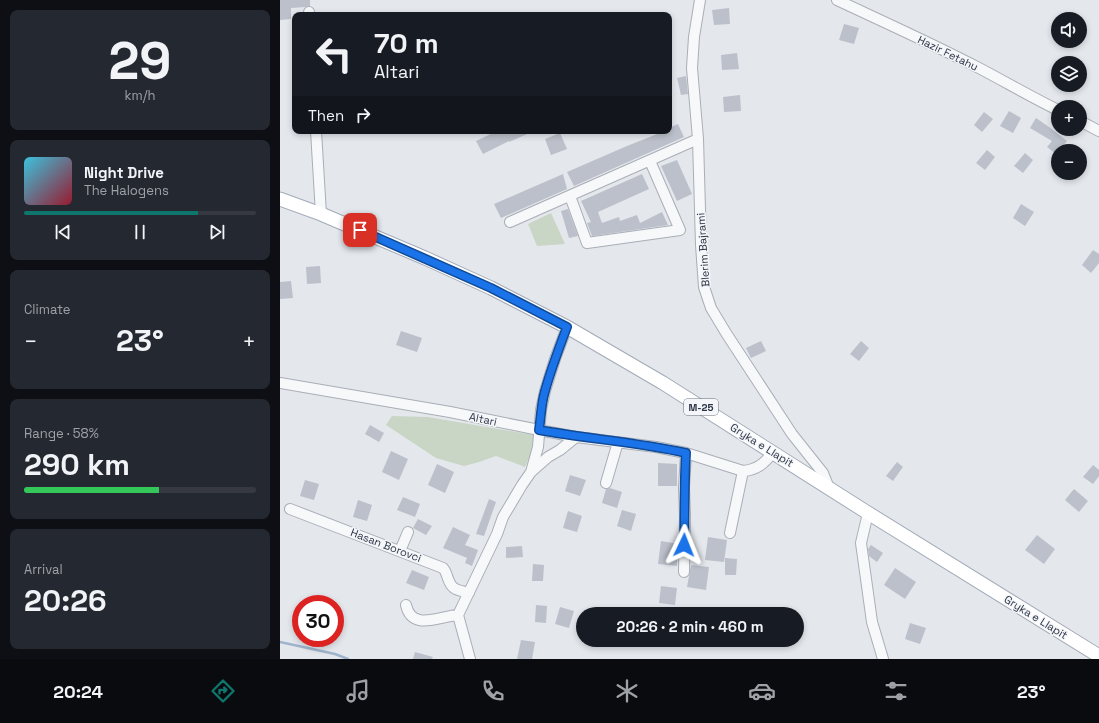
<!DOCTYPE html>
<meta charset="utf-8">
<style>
:root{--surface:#171b24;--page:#242831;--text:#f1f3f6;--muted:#9ea1a6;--line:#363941;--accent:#0f766e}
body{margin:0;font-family:"Space Grotesk",sans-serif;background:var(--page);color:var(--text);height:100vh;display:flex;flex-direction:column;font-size:15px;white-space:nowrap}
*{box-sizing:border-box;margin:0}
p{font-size:13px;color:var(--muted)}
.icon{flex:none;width:22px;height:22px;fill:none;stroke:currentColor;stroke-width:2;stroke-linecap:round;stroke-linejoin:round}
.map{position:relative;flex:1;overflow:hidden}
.panel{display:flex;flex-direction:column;gap:10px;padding:10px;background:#0d0f14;width:280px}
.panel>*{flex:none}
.top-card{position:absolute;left:12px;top:12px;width:380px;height:122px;border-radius:8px;box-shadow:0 2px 6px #0003;background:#171b24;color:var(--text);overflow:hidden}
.buttons{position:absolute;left:771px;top:12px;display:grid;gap:8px}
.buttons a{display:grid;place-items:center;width:36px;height:36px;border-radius:50%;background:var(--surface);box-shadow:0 2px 6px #0003;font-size:20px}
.speed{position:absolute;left:12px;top:595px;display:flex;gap:8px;font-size:20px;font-weight:700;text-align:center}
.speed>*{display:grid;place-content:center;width:52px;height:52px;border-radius:50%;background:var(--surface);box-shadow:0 2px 6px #0003;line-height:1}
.speed .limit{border:6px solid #d22;background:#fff;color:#111}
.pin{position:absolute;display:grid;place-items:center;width:34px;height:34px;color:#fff;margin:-17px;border-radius:8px;box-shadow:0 2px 6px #0006}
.me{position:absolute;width:44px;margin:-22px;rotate:2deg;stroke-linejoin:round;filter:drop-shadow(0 0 3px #0008)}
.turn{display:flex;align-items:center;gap:14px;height:84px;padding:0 16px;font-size:18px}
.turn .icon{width:52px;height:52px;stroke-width:2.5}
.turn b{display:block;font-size:28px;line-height:34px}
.then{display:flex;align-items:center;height:38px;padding:0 16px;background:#0003;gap:8px;font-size:15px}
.big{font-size:30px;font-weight:600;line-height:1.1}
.panel .tile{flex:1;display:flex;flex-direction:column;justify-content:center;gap:6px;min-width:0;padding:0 14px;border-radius:8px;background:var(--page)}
.panel .dial{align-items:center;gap:0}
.dial b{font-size:52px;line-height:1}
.song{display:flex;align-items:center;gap:12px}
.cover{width:48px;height:48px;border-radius:6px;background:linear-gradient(135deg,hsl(190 70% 55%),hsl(350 70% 35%))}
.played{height:4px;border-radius:2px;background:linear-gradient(90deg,var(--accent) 75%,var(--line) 75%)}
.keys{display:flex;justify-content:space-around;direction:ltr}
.heat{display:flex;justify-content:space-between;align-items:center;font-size:22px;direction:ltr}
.charge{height:6px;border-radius:3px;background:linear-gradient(90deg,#34c759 58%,var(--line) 0)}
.trip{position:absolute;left:296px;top:607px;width:228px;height:40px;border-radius:20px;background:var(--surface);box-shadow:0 2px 6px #0003;font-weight:600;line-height:40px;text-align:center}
.dock{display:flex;height:64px;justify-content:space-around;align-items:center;background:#090b0e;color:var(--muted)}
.dock .icon{width:28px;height:28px}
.dock .current{color:var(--accent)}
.dock b{font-size:18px;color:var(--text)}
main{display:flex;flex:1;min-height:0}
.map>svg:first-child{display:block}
.green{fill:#c9d6c5}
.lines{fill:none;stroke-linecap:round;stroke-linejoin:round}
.stream{stroke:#9fb4cc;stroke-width:2.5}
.building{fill:#bbc0ca}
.minor-casing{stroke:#a9aeb7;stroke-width:12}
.major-casing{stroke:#a3abb8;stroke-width:15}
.minor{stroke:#f7f8fa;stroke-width:10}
.major{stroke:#fff;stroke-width:13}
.route-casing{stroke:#114b97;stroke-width:10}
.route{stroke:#1a73e8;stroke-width:7}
.labels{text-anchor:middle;stroke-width:3;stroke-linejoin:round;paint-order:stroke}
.shield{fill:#f4f6f9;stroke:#676e7b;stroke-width:1}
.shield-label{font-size:10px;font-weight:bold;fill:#2b3445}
.street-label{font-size:11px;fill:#2b3445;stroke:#f4f6f9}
</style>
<main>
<section class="panel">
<div class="tile dial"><b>29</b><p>km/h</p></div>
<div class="tile">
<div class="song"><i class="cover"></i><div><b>Night Drive</b><p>The Halogens</p></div></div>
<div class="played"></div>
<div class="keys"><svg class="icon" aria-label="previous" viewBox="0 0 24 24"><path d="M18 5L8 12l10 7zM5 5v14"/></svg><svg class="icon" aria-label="pause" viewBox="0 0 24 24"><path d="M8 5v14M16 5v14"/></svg><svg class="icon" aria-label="next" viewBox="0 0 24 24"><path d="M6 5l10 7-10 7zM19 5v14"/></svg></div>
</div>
<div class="tile"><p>Climate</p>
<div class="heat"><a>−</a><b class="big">23°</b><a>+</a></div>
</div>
<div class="tile"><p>Range · 58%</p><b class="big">290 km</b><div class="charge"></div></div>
<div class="tile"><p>Arrival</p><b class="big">20:26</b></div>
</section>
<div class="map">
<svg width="819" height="659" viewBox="0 0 819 659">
<rect width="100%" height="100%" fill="#e4e7ec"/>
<path class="green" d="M271 213 285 244 257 246 248 224Z
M112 416 148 417 254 435 252 451 245 467 216 456 199 462 184 466 156 458 106 425Z"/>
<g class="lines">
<path class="stream" d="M0 642 55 654 68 659"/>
</g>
<path class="building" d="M0 0H30V6L25 7 11 8V19L0 20Z
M449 8 450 24 434 25 432 10Z
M564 24 579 28 574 44 559 40Z
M457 53 459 69 442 70 441 55Z
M406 76 408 94 401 95 397 78Z
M460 95 461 111 444 112 443 97Z
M729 111 741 118 733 133 720 126Z
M704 112 713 119 702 132 694 125Z
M756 118 769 127 787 141 776 154 767 147 772 141 750 128Z
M398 124 404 137 294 186 287 172 347 146 385 131H389V128Z
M217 131H254L229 142V141L203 154 196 141Z
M280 133 287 149 271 155 265 139Z
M707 150 715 157 705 170 696 163Z
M745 153 753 160 743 173 734 166Z
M397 160 412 194 397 201 381 166Z
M283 174 287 189 221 218 214 204Z
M362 174 369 189 318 212 322 223 339 217 340 221 357 215 360 223 382 212 388 225 312 236 307 223 311 222 301 201Z
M741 204 754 212 745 226 733 218Z
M288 209 298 236 289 238 281 211Z
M813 250 819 254V263L811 273 802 265Z
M40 266 41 283 27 284 26 267Z
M11 281 13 298 0 299V282Z
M121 331 142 338 137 352 116 345Z
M481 341 486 351 471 358 466 348Z
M581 341 589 348 579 361 570 354Z
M90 425 104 433 99 442 85 434Z
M111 451 128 459 119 480 102 472Z
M617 462 623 467 613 481 606 476Z
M378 463 397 464V486H378Z
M157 464 174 472 165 493 148 485Z
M813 465 819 470V476L813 484 803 477Z
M290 475 306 480 300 496 285 491Z
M25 480 39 484 34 500 20 496Z
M330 488 342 492 337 508 322 503 326 489Z
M794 489 808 501 799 512 785 500Z
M123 497 140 504 135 517 117 510Z
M209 499 216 502 204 536 196 534Z
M78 500 92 505 87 521 73 517Z
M342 510 356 514 351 531 337 526Z
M288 511 302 516 297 532 283 528Z
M138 519 152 526 146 535 133 528Z
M173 527 190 535 185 545 198 550 192 566 185 563 187 558 163 548Z
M757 535 775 549 764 564 745 550Z
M428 537 447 540 444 562 425 560Z
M381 541 398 544 397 566 378 564Z
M591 545 603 553 597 562 589 556 588 549Z
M242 546 243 557 226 558V547Z
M445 558 457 559 456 575H445Z
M253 564 264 565 263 581H252Z
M411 565 429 567 426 590 407 587Z
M615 568 636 582 625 599 604 585Z
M132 570 149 577 144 590 126 583Z
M381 586 397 588 395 605 379 603Z
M256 605 267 606 266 623 255 622Z
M280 607 294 611 289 628 275 624Z
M630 623 646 628 640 644 625 639Z
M241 640 255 642 252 659H237Z
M135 652 153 657 152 659H133Z"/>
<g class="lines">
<defs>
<path id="minor" d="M420 0 414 37 412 68 418 139 421 245 424 287 431 308 446 333 512 434 543 473 549 488
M557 0C604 22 651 43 697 67 724 81 751 97 778 110
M29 12V15
M800 121 819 131
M36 131 41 214
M290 196 307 243 400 230 370 161
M230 222 418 139
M0 383 170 412 259 430 296 437 376 447 406 453 463 471C477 470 485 463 493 452
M251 472 258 447 261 410 265 391 275 359 287 327
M326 483 338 442
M10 509 163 568C168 573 167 583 174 588 178 591 184 591 189 593
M588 513 581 543 592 622 603 659
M450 533 463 471
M120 551 128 532
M404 572 405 516 404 488 406 453
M126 605C132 632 160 616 178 615
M190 659 178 615 217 534 223 517 242 485 251 472 268 457 280 450 296 437"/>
<path id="major" d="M0 199 41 214 145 258 211 288 287 327 383 383 588 513 819 656"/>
</defs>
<use href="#minor" class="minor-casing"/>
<use href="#major" class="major-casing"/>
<use href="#minor" class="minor"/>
<use href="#major" class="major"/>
</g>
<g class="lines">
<defs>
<path id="route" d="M80 230 211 288 287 327C279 348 271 369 265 391 261 404 261 417 259 430 308 439 357 442 406 453 404 484 405 514 404 545"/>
</defs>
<use href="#route" class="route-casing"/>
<use href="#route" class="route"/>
</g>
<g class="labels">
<rect class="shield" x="404" y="399" width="34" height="16" rx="3"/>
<g class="shield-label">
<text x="421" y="411">M-25</text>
</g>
<g class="street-label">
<text transform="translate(668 53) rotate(26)" y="4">Hazir Fetahu</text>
<text transform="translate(423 250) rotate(-94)" y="4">Blerim Bajrami</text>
<text transform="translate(203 419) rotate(12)" y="4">Altari</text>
<text transform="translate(482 445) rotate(32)" y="4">Gryka e Llapit</text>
<text transform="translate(106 545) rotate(21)" y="4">Hasan Borovci</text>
<text transform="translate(756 617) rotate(32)" y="4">Gryka e Llapit</text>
</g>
</g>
</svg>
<div class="buttons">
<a><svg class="icon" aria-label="sound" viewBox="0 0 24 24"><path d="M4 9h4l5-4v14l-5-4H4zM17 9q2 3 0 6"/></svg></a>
<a><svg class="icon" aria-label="layers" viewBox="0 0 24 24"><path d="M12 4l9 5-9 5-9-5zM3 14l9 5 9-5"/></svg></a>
<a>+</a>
<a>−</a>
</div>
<div class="speed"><div class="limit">30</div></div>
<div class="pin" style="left:80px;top:230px;background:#d93025"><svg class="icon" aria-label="arrive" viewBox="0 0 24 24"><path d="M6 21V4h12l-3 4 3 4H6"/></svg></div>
<svg class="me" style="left:404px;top:545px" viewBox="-20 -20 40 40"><path d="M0-17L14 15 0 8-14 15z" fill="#1a73e8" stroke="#fff" stroke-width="4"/></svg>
<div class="trip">20:26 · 2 min · 460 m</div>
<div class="top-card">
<div class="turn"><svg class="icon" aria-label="left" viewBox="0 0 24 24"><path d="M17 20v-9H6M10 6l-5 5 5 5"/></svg><div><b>70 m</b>Altari</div></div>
<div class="then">Then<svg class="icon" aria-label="right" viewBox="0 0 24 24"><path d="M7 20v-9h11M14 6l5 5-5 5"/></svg></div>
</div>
</div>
</main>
<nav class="dock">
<b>20:24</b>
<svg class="icon current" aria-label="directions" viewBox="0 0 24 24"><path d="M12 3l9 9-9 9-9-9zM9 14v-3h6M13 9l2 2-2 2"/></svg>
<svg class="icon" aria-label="music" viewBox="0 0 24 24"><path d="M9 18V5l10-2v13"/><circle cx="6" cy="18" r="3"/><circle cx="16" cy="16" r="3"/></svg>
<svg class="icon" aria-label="phone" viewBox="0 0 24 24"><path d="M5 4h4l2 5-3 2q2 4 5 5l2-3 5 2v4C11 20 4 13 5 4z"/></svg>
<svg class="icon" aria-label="climate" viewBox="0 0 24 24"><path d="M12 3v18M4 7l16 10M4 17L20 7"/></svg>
<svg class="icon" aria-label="car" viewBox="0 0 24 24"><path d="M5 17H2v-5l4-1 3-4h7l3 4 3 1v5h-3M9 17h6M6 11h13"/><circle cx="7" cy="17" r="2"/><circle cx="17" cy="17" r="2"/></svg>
<svg class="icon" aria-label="filters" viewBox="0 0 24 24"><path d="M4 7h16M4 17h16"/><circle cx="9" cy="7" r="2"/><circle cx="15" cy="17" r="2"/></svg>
<b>23°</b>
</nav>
